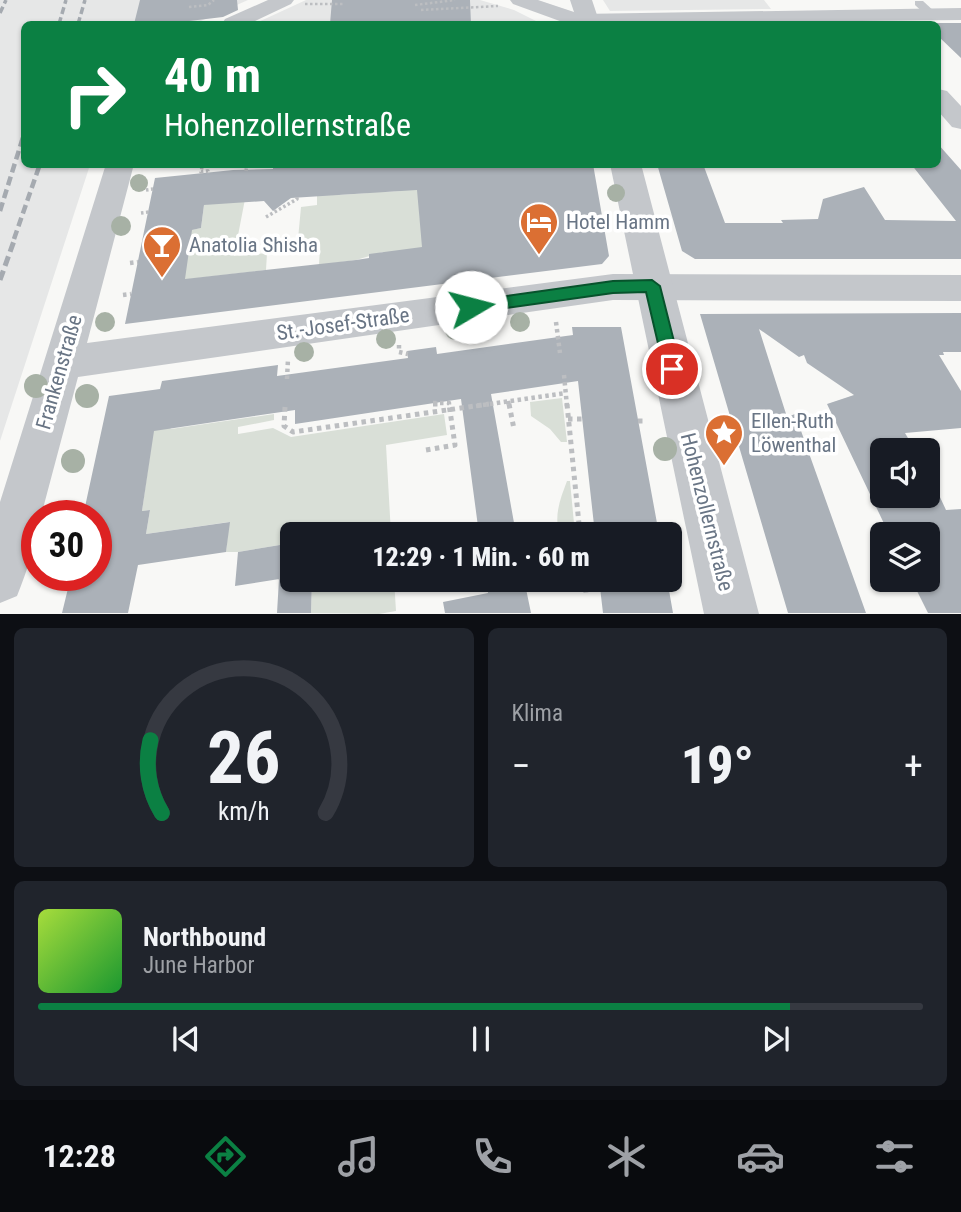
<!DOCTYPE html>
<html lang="de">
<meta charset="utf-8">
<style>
:root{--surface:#171b24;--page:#20242c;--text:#f1f3f6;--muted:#9ea1a6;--line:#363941;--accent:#0b8043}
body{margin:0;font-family:"Roboto Condensed",sans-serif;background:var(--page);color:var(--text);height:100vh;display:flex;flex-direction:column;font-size:26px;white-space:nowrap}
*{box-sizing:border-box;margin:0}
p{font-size:23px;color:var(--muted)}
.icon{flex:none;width:38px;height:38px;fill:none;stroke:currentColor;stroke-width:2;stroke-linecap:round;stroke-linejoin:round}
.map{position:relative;height:614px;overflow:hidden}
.drawer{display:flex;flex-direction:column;gap:14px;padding:14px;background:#0d0f14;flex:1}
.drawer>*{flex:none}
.guide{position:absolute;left:21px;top:21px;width:920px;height:147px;border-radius:10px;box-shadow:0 2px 5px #0004;background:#0b8043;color:#fff;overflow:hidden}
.tools{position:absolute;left:870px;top:438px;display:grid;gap:14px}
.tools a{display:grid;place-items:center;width:70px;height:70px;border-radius:10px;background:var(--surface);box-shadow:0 2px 5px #0004;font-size:35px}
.speed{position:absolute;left:21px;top:500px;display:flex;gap:14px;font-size:35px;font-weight:700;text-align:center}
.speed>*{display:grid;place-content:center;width:91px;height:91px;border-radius:50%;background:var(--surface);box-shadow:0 2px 5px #0004;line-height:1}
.speed .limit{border:10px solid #d22;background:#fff;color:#111}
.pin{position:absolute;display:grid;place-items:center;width:60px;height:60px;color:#fff;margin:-30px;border:4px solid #fff;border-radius:50%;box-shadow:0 2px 7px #0007}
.me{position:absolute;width:77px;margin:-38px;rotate:82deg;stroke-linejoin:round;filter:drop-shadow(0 0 5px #0008)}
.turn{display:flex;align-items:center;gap:24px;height:147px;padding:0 28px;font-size:32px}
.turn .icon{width:91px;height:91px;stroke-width:2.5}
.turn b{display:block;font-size:49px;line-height:60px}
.big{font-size:52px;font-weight:800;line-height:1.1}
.drawer .widget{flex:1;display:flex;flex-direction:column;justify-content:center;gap:10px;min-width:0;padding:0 24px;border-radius:10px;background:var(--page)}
.drawer .dial{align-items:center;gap:0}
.dial svg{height:182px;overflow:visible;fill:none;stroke:var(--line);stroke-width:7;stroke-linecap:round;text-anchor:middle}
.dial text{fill:var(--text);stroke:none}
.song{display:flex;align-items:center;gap:21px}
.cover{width:84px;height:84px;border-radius:10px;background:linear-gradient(135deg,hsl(80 70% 55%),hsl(130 70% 35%))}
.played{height:7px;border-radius:4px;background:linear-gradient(90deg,var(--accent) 85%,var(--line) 85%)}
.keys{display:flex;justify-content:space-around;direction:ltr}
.heat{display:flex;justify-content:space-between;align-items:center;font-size:38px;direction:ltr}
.drawer .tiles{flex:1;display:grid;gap:14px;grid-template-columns:1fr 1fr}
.widget:last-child{grid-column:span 2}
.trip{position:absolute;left:280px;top:522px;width:402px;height:70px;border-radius:10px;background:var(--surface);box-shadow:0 2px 5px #0004;font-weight:800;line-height:70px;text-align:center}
.menu{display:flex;height:112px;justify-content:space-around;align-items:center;background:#090b0e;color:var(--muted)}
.menu .icon{width:49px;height:49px}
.menu .current{color:var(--accent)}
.menu b{font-size:32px;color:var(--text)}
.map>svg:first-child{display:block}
.built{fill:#e6e7e7}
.green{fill:#d9dfd7;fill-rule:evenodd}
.building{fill:#abb1b8;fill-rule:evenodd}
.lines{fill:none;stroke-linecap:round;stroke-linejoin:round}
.path-far3{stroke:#bcbec1;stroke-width:2.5;stroke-dasharray:2.5 2.5;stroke-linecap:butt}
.path-far2{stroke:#bcbec1;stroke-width:3.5;stroke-dasharray:2.5 2.5;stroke-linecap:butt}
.path-far1{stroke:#bcbec1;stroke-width:4.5;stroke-dasharray:3.5 3.5;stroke-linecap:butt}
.path{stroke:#bcbec1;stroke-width:5;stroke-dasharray:4.5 4.5;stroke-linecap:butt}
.service{fill:#c4c7cb;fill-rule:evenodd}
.minor{fill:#c4c7cb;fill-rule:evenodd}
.tertiary{fill:#c4c7cb;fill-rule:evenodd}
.rail-far2{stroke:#a5aab0;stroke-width:3.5;stroke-dasharray:7 3.5;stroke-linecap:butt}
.rail-far1{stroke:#a5aab0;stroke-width:4.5;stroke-dasharray:9 4.5;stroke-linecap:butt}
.rail{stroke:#a5aab0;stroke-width:5;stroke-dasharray:10 5;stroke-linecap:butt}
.tree{fill:#a7b1a5}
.route{fill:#0b8043;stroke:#07532c;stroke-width:2}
.labels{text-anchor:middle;stroke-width:7;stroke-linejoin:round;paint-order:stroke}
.poi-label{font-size:21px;fill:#697585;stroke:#fff;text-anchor:start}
.street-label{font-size:21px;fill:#697585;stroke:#fff}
</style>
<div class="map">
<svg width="961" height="614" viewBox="0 0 961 614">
<rect width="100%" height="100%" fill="#f8f8f6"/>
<path class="built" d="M0 0H248L194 24H24V164L90 165 0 441Z
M306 0H480L514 10 542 24H254Z
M603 0H764L771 9 610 11Z"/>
<path class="green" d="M481 177 484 191 527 187 529 231 499 234 495 229 422 237 423 254 384 259 383 252 356 260 319 265 320 248 297 250 301 207 317 205V195L340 190V195L368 193V189L385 188 386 192 401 191V186L416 185V182ZM484 199 487 214 420 220 419 205Z
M246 194 234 256 267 253 266 270 181 280 191 230 201 228 204 205Z
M562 398 567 442H561L550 429 531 416 530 402Z
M156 411 171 429 274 414V420L238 427V434L273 428 291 437 444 414 447 435 386 445 391 534H292V543L238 552H226L229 522 146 534 150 510 142 511Z
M567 481H570L575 534H560C553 516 561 497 567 481Z
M312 579H394L396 611 379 614 311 613Z"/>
<path class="building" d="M140 0H237L238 10 223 17 164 24H134Z
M332 0H470L471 24H330Z
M925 23H961V58L938 36V24Z
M938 144 961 170V259H695L682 251 657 164H703L725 223H783L781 220 818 219 823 199 864 187 885 220 956 221 911 164H938Z
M299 164H593L609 256 602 264 125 324 155 178 233 170 273 169V167ZM417 190 422 247 369 254V258L356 260 185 279 192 230 201 228 204 205 264 201 273 211 291 198Z
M961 313V352H943L944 355H939L961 391V428L905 433 915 450H882V495H939L946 510 961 509V613H928L911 579H928V534H889L827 404 854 395 807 363 804 355 799 357 759 329 787 417 795 414 866 613H788L700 314Z
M572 327H621L659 534H595L578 381 491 394 516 534H479L461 399 295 424V410L154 431 142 511 150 510 146 534 230 522 226 552 138 565 128 613H62L71 576H96V516H83L109 396 160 389 162 381 278 365 277 376 408 358 407 351 436 347 437 354 573 335Z
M292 543V577L235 586 238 552Z
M279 579H312L311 613H277Z
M486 579H524L531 613H445L443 602 488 593Z
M599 579H667L673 613H603Z"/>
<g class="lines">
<path class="path-far3" d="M305 4H345
M415 5 455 0
M189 7 208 5 214 0
M421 10 498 6"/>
<path class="path-far2" d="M299 164V167
M202 167 201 172 208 171V174
M246 171 247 164
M146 190 153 189
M141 213 149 212
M266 217 297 199V195"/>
<path class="path-far1" d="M130 263 138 262
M123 295 131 294
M556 322 560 353
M399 345V352L408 354
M564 375 567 406
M287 379 288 359
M508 401 509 406
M433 403H449V406
M476 406 566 393"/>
<path class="path" d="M433 404H441
M509 404 514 429
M567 404 580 534
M285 407 284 426 293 432 489 404
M568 419H582
M638 421H644
M426 450 455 445 449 404
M75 512 85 510
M585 579 586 593"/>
<path class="service" d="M915 1H923L936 13V17H928L915 5Z"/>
<path class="minor" d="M268 0H294L291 4 249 24H222L225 19Z
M510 0H538L580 14 961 8V20L568 24 513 4Z
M938 89 947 91 961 106V129L952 127 938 111Z
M106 164H134L87 343 613 274 961 275V301L613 300 78 377 41 516H37C37 543 27 571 17 596L0 603V502Z"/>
<path class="tertiary" d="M570 0H592L600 24H578Z
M610 164H641L759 614H704Z"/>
<path class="rail-far2" d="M0 13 6 0
M59 24 66 0
M78 24 85 0"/>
<path class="rail-far1" d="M0 211 24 134
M14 239 40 164"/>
<path class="rail" d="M0 280 15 238"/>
</g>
<g class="tree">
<circle cx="139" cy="183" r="9"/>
<circle cx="616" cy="193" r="9"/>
<circle cx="121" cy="226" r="10"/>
<circle cx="105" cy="322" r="10"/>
<circle cx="520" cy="322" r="10"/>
<circle cx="455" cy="330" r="10"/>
<circle cx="386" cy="339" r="10"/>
<circle cx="304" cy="352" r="10"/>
<circle cx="36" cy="386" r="12"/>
<circle cx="87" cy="396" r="12"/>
<circle cx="665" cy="449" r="12"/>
<circle cx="73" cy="461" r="12"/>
</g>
<path class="route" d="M652 280 660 286 681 369 678 374 672 376 666 374 664 369 646 292 613 293 471 313 463 307 471 301 613 281Z"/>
<defs>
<symbol id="hotel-pin" viewBox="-11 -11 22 30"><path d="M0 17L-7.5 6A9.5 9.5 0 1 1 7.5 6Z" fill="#db6f33" stroke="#fff"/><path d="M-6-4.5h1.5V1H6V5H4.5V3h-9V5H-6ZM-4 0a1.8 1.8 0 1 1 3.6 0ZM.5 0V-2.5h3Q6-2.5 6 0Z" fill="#fff"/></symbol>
<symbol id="bar-pin" viewBox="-11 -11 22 30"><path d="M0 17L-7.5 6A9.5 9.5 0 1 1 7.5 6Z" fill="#db6f33" stroke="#fff"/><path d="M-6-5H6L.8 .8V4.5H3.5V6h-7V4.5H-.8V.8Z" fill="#fff"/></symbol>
<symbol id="sight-pin" viewBox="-11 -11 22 30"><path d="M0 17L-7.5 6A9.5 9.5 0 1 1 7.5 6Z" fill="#db6f33" stroke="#fff"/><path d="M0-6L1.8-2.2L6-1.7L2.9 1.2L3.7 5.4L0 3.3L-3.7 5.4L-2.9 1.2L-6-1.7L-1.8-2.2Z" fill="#fff"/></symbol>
</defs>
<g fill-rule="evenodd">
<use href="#hotel-pin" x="517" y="200" width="44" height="60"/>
<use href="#bar-pin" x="140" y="223" width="44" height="60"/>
<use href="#sight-pin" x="702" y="411" width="44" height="60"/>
</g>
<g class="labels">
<g class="poi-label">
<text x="566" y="229">Hotel Hamm</text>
<text x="189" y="252">Anatolia Shisha</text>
<text x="751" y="428">Ellen-Ruth<tspan x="751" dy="24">Löwenthal</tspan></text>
</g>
<g class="street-label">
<text transform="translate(343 324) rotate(-8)" y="7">St.-Josef-Straße</text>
<text transform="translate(59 372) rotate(-74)" y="7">Frankenstraße</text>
<text transform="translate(707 512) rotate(76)" y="7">Hohenzollernstraße</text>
</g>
</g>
</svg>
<div class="tools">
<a><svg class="icon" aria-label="sound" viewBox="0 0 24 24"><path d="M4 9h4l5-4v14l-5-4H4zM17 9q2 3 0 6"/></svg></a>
<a><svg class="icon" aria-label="layers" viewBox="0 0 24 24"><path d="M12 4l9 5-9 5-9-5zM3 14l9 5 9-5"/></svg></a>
</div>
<div class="speed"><div class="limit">30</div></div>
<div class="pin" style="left:672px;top:369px;background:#d93025"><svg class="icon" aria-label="arrive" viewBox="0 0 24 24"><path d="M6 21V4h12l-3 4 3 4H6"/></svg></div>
<svg class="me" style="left:471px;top:307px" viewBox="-20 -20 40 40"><circle r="19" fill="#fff"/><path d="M0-13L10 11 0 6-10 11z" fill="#0b8043"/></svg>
<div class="trip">12:29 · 1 Min. · 60 m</div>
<div class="guide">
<div class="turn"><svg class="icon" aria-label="right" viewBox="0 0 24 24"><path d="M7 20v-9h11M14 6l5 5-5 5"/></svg><div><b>40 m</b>Hohenzollernstraße</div></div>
</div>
</div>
<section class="drawer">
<div class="tiles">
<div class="widget dial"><svg viewBox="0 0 100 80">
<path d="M14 69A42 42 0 1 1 86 69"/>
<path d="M14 69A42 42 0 0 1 9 37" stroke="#0b8043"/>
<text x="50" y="56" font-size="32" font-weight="700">26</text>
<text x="50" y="72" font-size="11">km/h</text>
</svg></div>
<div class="widget"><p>Klima</p>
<div class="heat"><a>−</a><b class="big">19°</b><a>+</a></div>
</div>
<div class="widget">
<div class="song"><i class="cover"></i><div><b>Northbound</b><p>June Harbor</p></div></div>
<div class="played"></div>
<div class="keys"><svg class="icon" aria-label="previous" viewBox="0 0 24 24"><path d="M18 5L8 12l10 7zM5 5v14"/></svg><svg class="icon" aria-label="pause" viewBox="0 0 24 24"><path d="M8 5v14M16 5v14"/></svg><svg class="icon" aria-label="next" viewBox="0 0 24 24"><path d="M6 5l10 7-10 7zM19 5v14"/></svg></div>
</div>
</div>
</section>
<nav class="menu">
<b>12:28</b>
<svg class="icon current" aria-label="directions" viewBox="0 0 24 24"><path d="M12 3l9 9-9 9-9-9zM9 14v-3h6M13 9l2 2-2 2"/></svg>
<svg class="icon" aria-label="music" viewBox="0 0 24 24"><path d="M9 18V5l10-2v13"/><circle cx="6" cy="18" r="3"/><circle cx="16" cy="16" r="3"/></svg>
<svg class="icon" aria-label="phone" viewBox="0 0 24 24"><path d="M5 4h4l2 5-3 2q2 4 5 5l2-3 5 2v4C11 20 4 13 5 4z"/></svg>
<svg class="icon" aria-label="climate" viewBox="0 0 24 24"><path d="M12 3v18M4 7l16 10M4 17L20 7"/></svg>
<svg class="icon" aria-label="car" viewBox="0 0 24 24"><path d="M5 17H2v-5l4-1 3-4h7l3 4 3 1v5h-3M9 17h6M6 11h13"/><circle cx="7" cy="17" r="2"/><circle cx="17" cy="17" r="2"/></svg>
<svg class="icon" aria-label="filters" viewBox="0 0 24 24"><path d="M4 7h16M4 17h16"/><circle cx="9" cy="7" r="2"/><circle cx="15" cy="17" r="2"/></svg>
</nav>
